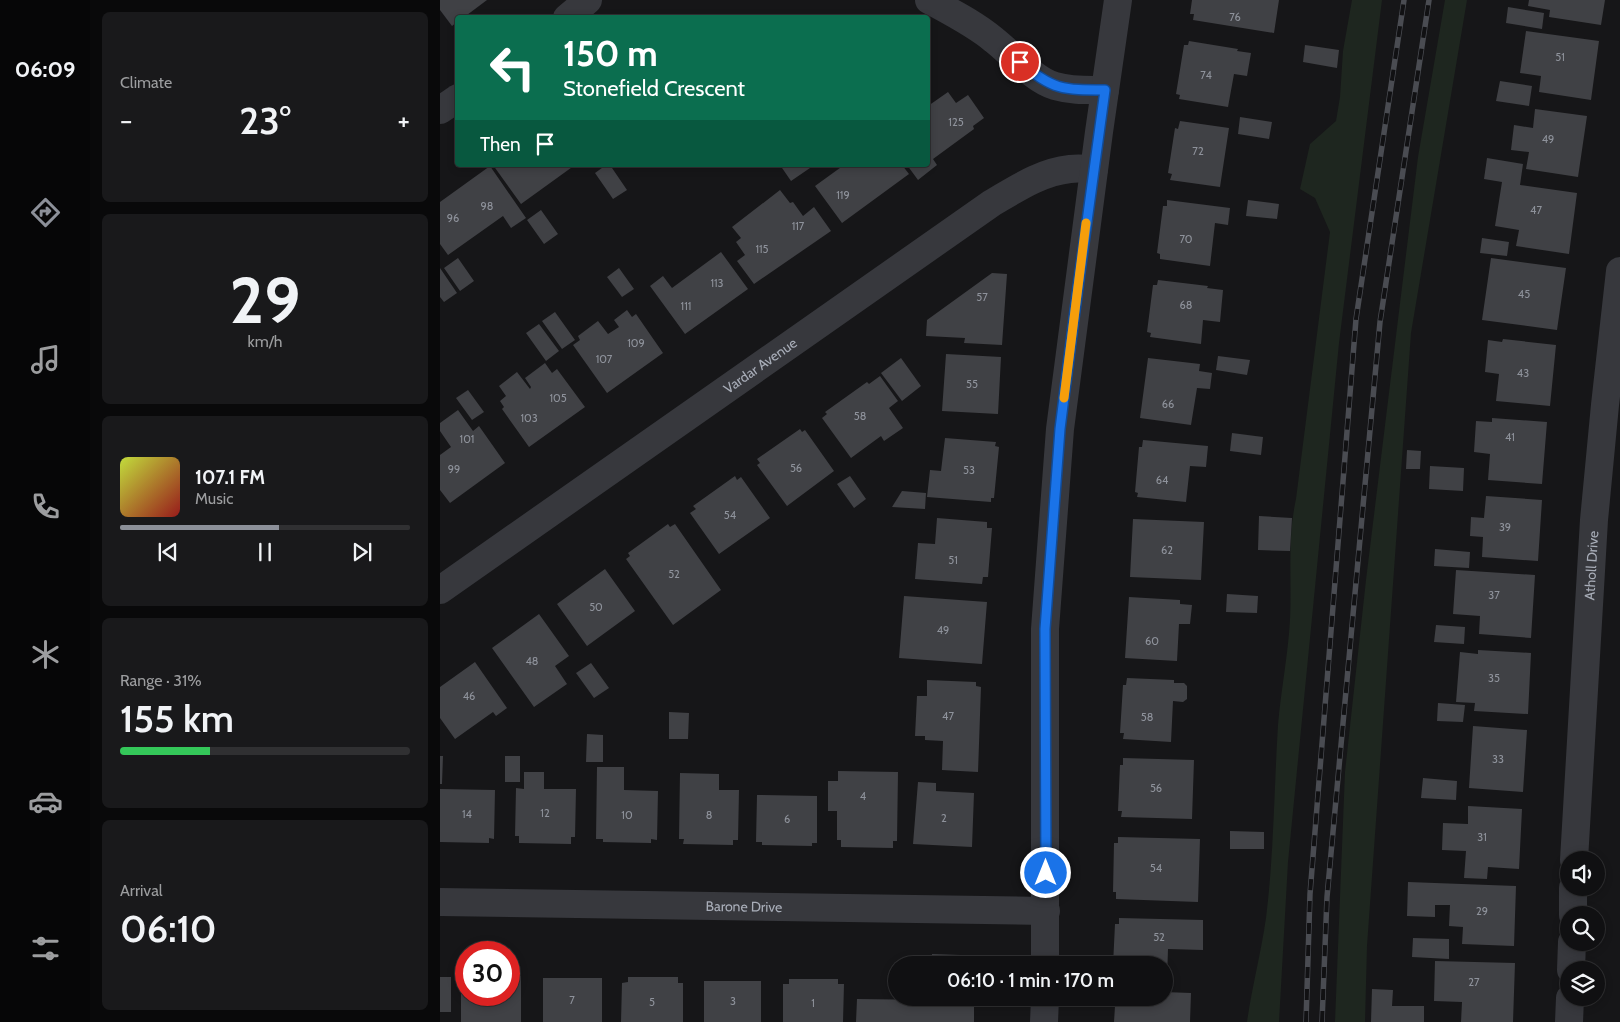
<!DOCTYPE html>
<meta charset="utf-8">
<style>
:root{--surface:#101012;--page:#19191b;--text:#f1f3f6;--muted:#9c9d9f;--line:#303032;--accent:#8c9099}
body{margin:0;font-family:Cabin,sans-serif;background:var(--page);color:var(--text);height:100vh;display:flex;flex-direction:column;font-size:19px;white-space:nowrap}
*{box-sizing:border-box;margin:0}
p{font-size:16px;color:var(--muted)}
.icon{flex:none;width:28px;height:28px;fill:none;stroke:currentColor;stroke-width:2;stroke-linecap:round;stroke-linejoin:round}
.map{position:relative;flex:1;overflow:hidden}
.panel{display:flex;flex-direction:column;gap:12px;padding:12px;background:#09090a;width:350px}
.panel>*{flex:none}
.top-card{position:absolute;left:15px;top:15px;width:475px;height:152px;border-radius:5px;box-shadow:0 2px 8px #0003,0 0 0 1px var(--line);background:#0b6e4f;color:#fff;overflow:hidden}
.buttons{position:absolute;left:1120px;top:851px;display:grid;gap:10px}
.buttons a{display:grid;place-items:center;width:45px;height:45px;border-radius:50%;background:var(--surface);box-shadow:0 2px 8px #0003,0 0 0 1px var(--line);font-size:25px}
.speed{position:absolute;left:15px;top:941px;display:flex;gap:10px;font-size:25px;font-weight:700;text-align:center}
.speed>*{display:grid;place-content:center;width:65px;height:65px;border-radius:50%;background:var(--surface);box-shadow:0 2px 8px #0003,0 0 0 1px var(--line);line-height:1}
.speed .limit{border:8px solid #d22;background:#fff;color:#111}
.pin{position:absolute;display:grid;place-items:center;width:42px;height:42px;color:#fff;margin:-21px;border:2px solid #fff;border-radius:50%;box-shadow:0 1px 5px #0007}
.me{position:absolute;width:55px;margin:-28px;rotate:0deg;stroke-linejoin:round;filter:drop-shadow(0 0 4px #0008)}
.turn{display:flex;align-items:center;gap:18px;height:105px;padding:0 25px;font-size:22px}
.turn .icon{width:65px;height:65px;stroke-width:2.5}
.turn b{display:block;font-size:35px;line-height:42px}
.then{display:flex;align-items:center;height:48px;padding:0 25px;background:#0003;gap:10px;font-size:19px}
.big{font-size:38px;font-weight:600;line-height:1.1}
.panel .card{flex:1;display:flex;flex-direction:column;justify-content:center;gap:8px;min-width:0;padding:0 18px;border-radius:8px;background:var(--page)}
.panel .dial{align-items:center;gap:0}
.dial b{font-size:65px;line-height:1}
.song{display:flex;align-items:center;gap:15px}
.cover{width:60px;height:60px;border-radius:8px;background:linear-gradient(135deg,hsl(70 70% 55%),hsl(0 70% 35%))}
.played{height:5px;border-radius:2px;background:linear-gradient(90deg,var(--accent) 55%,var(--line) 55%)}
.keys{display:flex;justify-content:space-around;direction:ltr}
.heat{display:flex;justify-content:space-between;align-items:center;font-size:28px;direction:ltr}
.charge{height:8px;border-radius:4px;background:linear-gradient(90deg,#34c759 31%,var(--line) 0)}
.trip{position:absolute;left:448px;top:956px;width:285px;height:50px;border-radius:25px;background:var(--surface);box-shadow:0 2px 8px #0003,0 0 0 1px var(--line);font-weight:600;line-height:50px;text-align:center}
main{display:flex;flex:1;min-height:0}
.menu{display:flex;flex-direction:column;width:90px;justify-content:space-around;align-items:center;background:#060607;color:var(--muted)}
.menu .icon{width:35px;height:35px}
.menu .current{color:var(--accent)}
.menu b{font-size:22px;color:var(--text)}
.map>svg:first-child{display:block}
.green{fill:#1e261f}
.building{fill:#404145}
.lines{fill:none;stroke-linecap:round;stroke-linejoin:round}
.minor{stroke:#37383d;stroke-width:28}
.rail-casing{stroke:#4a4c52;stroke-width:5.5}
.rail{stroke:#111113;stroke-width:4;stroke-dasharray:11;stroke-linecap:butt}
.route-casing{stroke:#114b97;stroke-width:12}
.route{stroke:#1a73e8;stroke-width:9}
.slow{stroke:#f59e0b;stroke-width:9}
.labels{text-anchor:middle;stroke-width:4.5;stroke-linejoin:round;paint-order:stroke}
.number-label{font-size:11px;fill:#8e929b}
.street-label{font-size:14px;fill:#a8adb8;stroke:#111113}
</style>
<main>
<nav class="menu">
<b>06:09</b>
<svg class="icon current" aria-label="directions" viewBox="0 0 24 24"><path d="M12 3l9 9-9 9-9-9zM9 14v-3h6M13 9l2 2-2 2"/></svg>
<svg class="icon" aria-label="music" viewBox="0 0 24 24"><path d="M9 18V5l10-2v13"/><circle cx="6" cy="18" r="3"/><circle cx="16" cy="16" r="3"/></svg>
<svg class="icon" aria-label="phone" viewBox="0 0 24 24"><path d="M5 4h4l2 5-3 2q2 4 5 5l2-3 5 2v4C11 20 4 13 5 4z"/></svg>
<svg class="icon" aria-label="climate" viewBox="0 0 24 24"><path d="M12 3v18M4 7l16 10M4 17L20 7"/></svg>
<svg class="icon" aria-label="car" viewBox="0 0 24 24"><path d="M5 17H2v-5l4-1 3-4h7l3 4 3 1v5h-3M9 17h6M6 11h13"/><circle cx="7" cy="17" r="2"/><circle cx="17" cy="17" r="2"/></svg>
<svg class="icon" aria-label="filters" viewBox="0 0 24 24"><path d="M4 7h16M4 17h16"/><circle cx="9" cy="7" r="2"/><circle cx="15" cy="17" r="2"/></svg>
</nav>
<section class="panel">
<div class="card"><p>Climate</p>
<div class="heat"><a>−</a><b class="big">23°</b><a>+</a></div>
</div>
<div class="card dial"><b>29</b><p>km/h</p></div>
<div class="card">
<div class="song"><i class="cover"></i><div><b>107.1 FM</b><p>Music</p></div></div>
<div class="played"></div>
<div class="keys"><svg class="icon" aria-label="previous" viewBox="0 0 24 24"><path d="M18 5L8 12l10 7zM5 5v14"/></svg><svg class="icon" aria-label="pause" viewBox="0 0 24 24"><path d="M8 5v14M16 5v14"/></svg><svg class="icon" aria-label="next" viewBox="0 0 24 24"><path d="M6 5l10 7-10 7zM19 5v14"/></svg></div>
</div>
<div class="card"><p>Range · 31%</p><b class="big">155 km</b><div class="charge"></div></div>
<div class="card"><p>Arrival</p><b class="big">06:10</b></div>
</section>
<div class="map">
<svg width="1180" height="1022" viewBox="0 0 1180 1022">
<rect width="100%" height="100%" fill="#161618"/>
<path class="green" d="M912 0H942L899 343 848 862 839 1022H807C812 987 821 953 826 918 834 854 834 789 838 725 841 690 848 655 850 620 852 579 847 539 856 499L890 232 875 198 860 189 870 144 896 121 900 97 903 51Z
M1005 0H1027L971 333 927 946 925 1022H895L905 772 926 580 978 157Z"/>
<path class="building" d="M0 0H47L23 18H18V21L12 26 0 10Z
M752 0H839L834 33 753 20 754 14H750Z
M1089 0H1165L1161 25 1109 17 1110 10 1088 6Z
M1068 7 1104 13 1102 29 1066 23Z
M1086 31 1159 41 1151 100 1099 92 1101 76 1080 73Z
M749 41 798 49 797 51 811 53 807 76 794 74 788 107 739 99 740 95 736 94 744 45H748Z
M865 45 899 50 897 68 863 62Z
M1060 81 1092 86 1089 106 1056 101Z
M508 92 516 103 528 95 544 118 533 126 534 129 493 159 497 165 478 180 467 165H488V106Z
M1095 109 1147 116 1138 177 1086 169 1089 152 1071 150 1074 125 1093 128Z
M800 117 832 122 829 139 798 134Z
M740 121 789 128 780 187 730 180 732 174 728 173 735 128 738 129Z
M1047 158 1083 164 1080 185 1137 193 1129 254 1076 246 1079 230 1055 226 1062 182 1044 179Z
M53 165H135L81 204Z
M166 165H170L187 190 173 199 155 173Z
M340 165H368L370 168 351 181Z
M404 165H462L469 174 402 223 375 186Z
M50 166 86 218 71 228 63 216 8 255 0 244V202Z
M340 190 350 203 353 202 363 216 374 207 391 231 314 284 297 261 305 255 296 242 301 238 292 227Z
M727 200 790 208 788 225 775 223 770 266 720 259V254L717 253 723 206H727Z
M808 200 839 204 837 219 806 216Z
M101 210 118 234 104 244 87 220Z
M1042 238 1069 242 1067 256 1040 253Z
M281 252 308 289 245 334 210 286 223 276 232 288Z
M18 258 34 281 20 291 4 268Z
M1051 258 1126 268 1117 330 1042 320Z
M0 268 17 293 4 302 0 297Z
M179 268 194 289 182 297 167 277Z
M552 273 567 274 562 345 524 343 525 338 486 336 487 320Z
M718 280 768 286 767 288 783 290 780 322 763 320 761 344 710 337 711 333 707 332 713 285H717Z
M187 310 192 317 196 314 223 353 167 393 133 345 140 340 138 336 158 321 168 334 179 327 174 320Z
M115 312 135 340 122 349 102 321Z
M99 324 119 351 106 361 86 333Z
M1063 339 1116 345 1110 406 1056 401 1059 374 1045 372 1048 340 1062 342Z
M506 354 561 357 558 414 502 411Z
M778 356 810 360 807 375 776 370Z
M461 358 481 386 462 401 441 373Z
M708 358 760 364 759 371 772 373 770 389 757 388 751 425 700 418Z
M105 363 112 373 117 369 145 407 89 447 62 409 64 407 60 401 66 396 59 386 77 372 90 389 91 387 85 378Z
M440 376 458 401 449 408 463 428 444 441 441 436 411 458 382 418 387 414 385 412 427 382 429 384Z
M28 390 44 412 32 420 16 398Z
M18 410 33 431 39 426 65 463 10 503 0 490V455L11 447 0 431V423Z
M1052 418 1107 422 1102 484 1048 480 1050 454 1034 452 1036 421 1052 422Z
M360 429 362 432 365 430 394 471 347 506 317 465 320 463 317 459Z
M792 433 823 437 821 455 790 451Z
M505 438 556 442 555 446 559 447 554 498H551V502L487 497 490 470 501 471Z
M703 440 768 446 766 467 750 466 746 502 697 497 698 493 695 492 699 447H702Z
M967 450 981 451 980 469H966Z
M990 466 1024 468 1023 491 989 489Z
M295 476 297 480 301 477 330 518 279 554 250 513 256 509 253 506Z
M410 476 426 499 414 508 397 484Z
M462 491 486 493 485 509 452 507Z
M1046 496 1102 500 1098 561 1042 557 1043 537 1030 536 1031 517 1044 518Z
M819 516 852 518 850 551 818 550Z
M497 518 547 522V528H552L548 577H543L542 584 475 579 478 543 495 544Z
M693 519 764 522 761 580 690 577Z
M228 524 230 527 235 524 281 590 233 625 186 559 190 556 188 553Z
M995 549 1030 552 1029 568 994 566Z
M165 569 195 611 147 646 117 604Z
M1016 570 1095 575 1091 638 1039 634 1040 616 1013 614Z
M787 594 818 596 817 613 786 612Z
M464 596 547 602 542 664 459 658Z
M689 597 740 600V604L752 605 750 624H739L737 661 685 658Z
M99 614 129 656 115 666 127 684 94 707 52 648Z
M996 625 1025 627 1024 644 994 642Z
M1038 650 1091 653 1088 714 1034 711 1035 703 1016 702 1020 652 1038 654Z
M35 662 67 708 56 716 53 712 15 739 0 718V687Z
M151 663 169 688 154 698 136 673Z
M687 678 734 680V683H744L747 686V699L743 702 733 701 731 742 683 739 684 733H680L683 685H686Z
M487 680 536 682V686L541 687 538 772 502 770 503 741 485 740V736H475L477 696H487Z
M998 703 1025 705 1023 722 997 721Z
M229 712 249 713 248 739H229Z
M1033 726 1087 730 1083 792 1029 788Z
M147 734 163 735V762H146Z
M0 756H3L2 784H0Z
M65 756H80V782H65Z
M683 758 754 760 752 819 681 817 682 811H678L680 765H683Z
M157 767H184V790L218 791 217 840 211 839V843L163 842V839H156Z
M398 771 458 772 457 841H453V848L401 847V840H397V811H388V781H398Z
M84 772H104V789H136L135 837H131V844L79 843V836H75L76 788 84 789Z
M240 773 279 774V790H299L298 840H293V845L243 844 244 839H239Z
M983 778 1017 781 1016 800 981 798Z
M478 782 496 783V791L534 793 532 847 473 844Z
M0 789 55 790 54 839 49 838V843L0 842Z
M317 795 377 796V843H372V846L322 845V842H316Z
M1028 806 1082 809 1079 869 1048 867 1047 879 1024 878 1026 851 1002 850 1003 823 1028 824Z
M790 831 824 832V849H790Z
M678 837 760 839 758 902 676 899V892H673L674 843H678Z
M968 882 1076 886 1074 946 1022 944 1023 927 1009 926 1010 905H995V917L967 916Z
M679 918 763 920V950L728 949 727 979H724V965H673L675 924H679Z
M973 938 1009 939V959L972 957Z
M492 954 521 955V965H492Z
M995 961 1075 963 1073 1022H1021L1022 1002 994 1001Z
M21 976H26V995H69V976H81V1022H21Z
M0 977H11V1012H0Z
M188 977H238V983H243V1022H181L182 983 188 982Z
M103 978H162V1022H103Z
M349 979H398V984H404L403 1022H343V984H349Z
M264 981H321V1022H264Z
M932 989 953 990 952 1006H984V1022H931Z
M724 992 751 993 750 1022H674L675 1006H678V999L723 1000Z
M495 998H515V1000H531V1005H534V1022H416L417 999 495 1000Z"/>
<g class="lines">
<g class="minor">
<path d="M489 0C511 12 535 24 554 40 572 54 594 80 615 86 632 91 648 90 665 90"/>
<path d="M127 18 148 0"/>
<path d="M0 110 18 98"/>
<path id="s1" d="M0 590 552 203C576 189 601 172 630 169 638 168 646 169 654 169"/>
<path id="s2" d="M1134 860 1154 520 1165 405 1180 271"/>
<path id="s3" d="M0 902 606 911"/>
<path d="M1133 915V888"/>
<path d="M605 965V629L620 429 659 132 678 0"/>
<path d="M1131 970 1132 942"/>
<path d="M604 1022 605 998"/>
<path d="M1129 1022 1130 998"/>
</g>
<defs>
<path id="rail" d="M866 1022 870 894 916 319 964 0
M882 1022 887 897 940 322 989 0"/>
</defs>
<use href="#rail" class="rail-casing"/>
<use href="#rail" class="rail"/>
</g>
<g class="lines">
<defs>
<path id="route" d="M580 62C612 90 623 90 665 90L638 287 620 429 605 629 606 873"/>
</defs>
<use href="#route" class="route-casing"/>
<use href="#route" class="route"/>
<path class="slow" d="M624 398 646 223"/>
</g>
<g class="labels">
<g class="number-label">
<text x="795" y="21">76</text>
<text x="1120" y="61">51</text>
<text x="766" y="79">74</text>
<text x="516" y="126">125</text>
<text x="1108" y="143">49</text>
<text x="758" y="155">72</text>
<text x="403" y="199">119</text>
<text x="47" y="210">98</text>
<text x="1096" y="214">47</text>
<text x="13" y="222">96</text>
<text x="358" y="230">117</text>
<text x="746" y="243">70</text>
<text x="322" y="253">115</text>
<text x="277" y="287">113</text>
<text x="1084" y="298">45</text>
<text x="542" y="301">57</text>
<text x="746" y="309">68</text>
<text x="246" y="310">111</text>
<text x="196" y="347">109</text>
<text x="164" y="363">107</text>
<text x="1083" y="377">43</text>
<text x="532" y="388">55</text>
<text x="118" y="402">105</text>
<text x="728" y="408">66</text>
<text x="420" y="420">58</text>
<text x="89" y="422">103</text>
<text x="1070" y="441">41</text>
<text x="27" y="443">101</text>
<text x="356" y="472">56</text>
<text x="14" y="473">99</text>
<text x="529" y="474">53</text>
<text x="722" y="484">64</text>
<text x="290" y="519">54</text>
<text x="1065" y="531">39</text>
<text x="727" y="554">62</text>
<text x="513" y="564">51</text>
<text x="234" y="578">52</text>
<text x="1054" y="599">37</text>
<text x="156" y="611">50</text>
<text x="503" y="634">49</text>
<text x="712" y="645">60</text>
<text x="92" y="665">48</text>
<text x="1054" y="682">35</text>
<text x="29" y="700">46</text>
<text x="508" y="720">47</text>
<text x="707" y="721">58</text>
<text x="1058" y="763">33</text>
<text x="716" y="792">56</text>
<text x="423" y="800">4</text>
<text x="105" y="817">12</text>
<text x="27" y="818">14</text>
<text x="187" y="819">10</text>
<text x="269" y="819">8</text>
<text x="504" y="822">2</text>
<text x="347" y="823">6</text>
<text x="1042" y="841">31</text>
<text x="716" y="872">54</text>
<text x="1042" y="915">29</text>
<text x="719" y="941">52</text>
<text x="1034" y="986">27</text>
<text x="132" y="1004">7</text>
<text x="293" y="1005">3</text>
<text x="212" y="1006">5</text>
<text x="373" y="1007">1</text>
</g>
<g class="street-label">
<text dy="5" stroke="none"><textPath href="#s1" startOffset="391">Vardar Avenue</textPath></text>
<text dy="5" stroke="none"><textPath href="#s2" startOffset="295">Atholl Drive</textPath></text>
<text dy="5" stroke="none"><textPath href="#s3" startOffset="304">Barone Drive</textPath></text>
</g>
</g>
</svg>
<div class="buttons">
<a><svg class="icon" aria-label="sound" viewBox="0 0 24 24"><path d="M4 9h4l5-4v14l-5-4H4zM17 9q2 3 0 6"/></svg></a>
<a><svg class="icon" aria-label="search" viewBox="0 0 24 24"><circle cx="10" cy="10" r="6"/><path d="M15 15l6 6"/></svg></a>
<a><svg class="icon" aria-label="layers" viewBox="0 0 24 24"><path d="M12 4l9 5-9 5-9-5zM3 14l9 5 9-5"/></svg></a>
</div>
<div class="speed"><div class="limit">30</div></div>
<div class="pin" style="left:580px;top:62px;background:#d93025"><svg class="icon" aria-label="arrive" viewBox="0 0 24 24"><path d="M6 21V4h12l-3 4 3 4H6"/></svg></div>
<svg class="me" style="left:606px;top:873px" viewBox="-20 -20 40 40"><circle r="17" fill="#1a73e8" stroke="#fff" stroke-width="3"/><path d="M0-11L8 9 0 5-8 9z" fill="#fff"/></svg>
<div class="trip">06:10 · 1 min · 170 m</div>
<div class="top-card">
<div class="turn"><svg class="icon" aria-label="left" viewBox="0 0 24 24"><path d="M17 20v-9H6M10 6l-5 5 5 5"/></svg><div><b>150 m</b>Stonefield Crescent</div></div>
<div class="then">Then<svg class="icon" aria-label="arrive" viewBox="0 0 24 24"><path d="M6 21V4h12l-3 4 3 4H6"/></svg></div>
</div>
</div>
</main>
